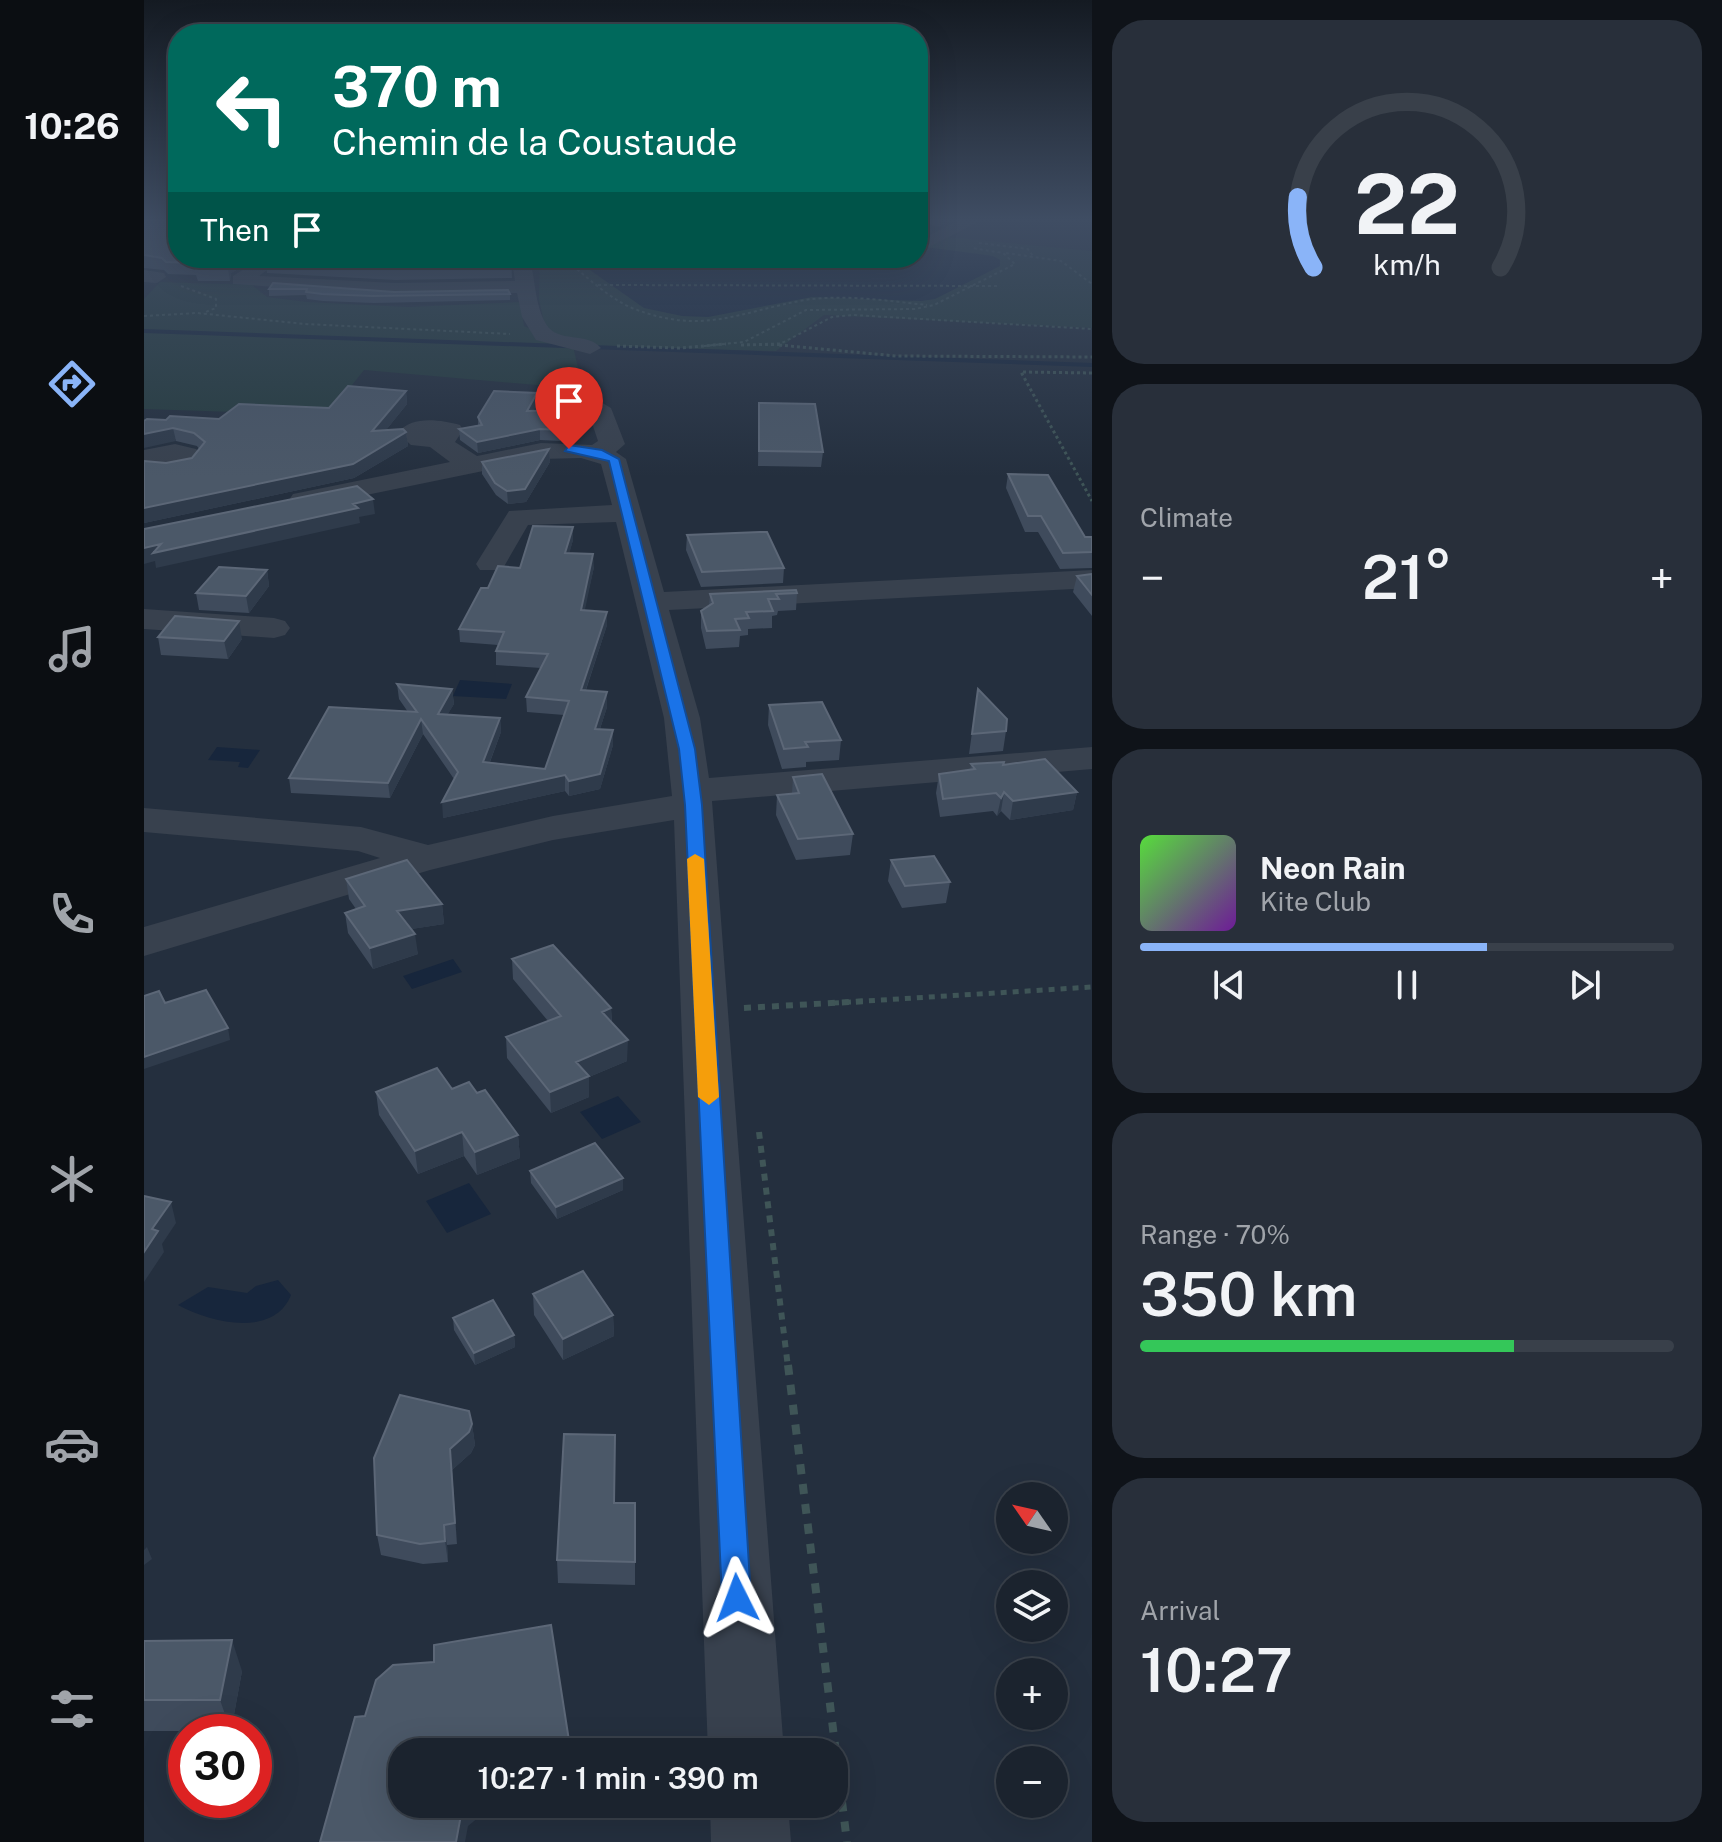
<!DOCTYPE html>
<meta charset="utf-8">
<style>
:root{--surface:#1b232e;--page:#282f3a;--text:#f1f3f6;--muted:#a0a4aa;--line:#39404a;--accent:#8ab4f8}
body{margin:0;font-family:"Public Sans",sans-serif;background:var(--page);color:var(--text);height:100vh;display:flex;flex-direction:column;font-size:30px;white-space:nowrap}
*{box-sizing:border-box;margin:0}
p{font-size:26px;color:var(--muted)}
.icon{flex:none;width:44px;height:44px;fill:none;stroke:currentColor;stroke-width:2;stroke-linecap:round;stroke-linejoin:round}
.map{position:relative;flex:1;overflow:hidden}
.drawer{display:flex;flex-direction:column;gap:20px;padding:20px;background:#0f1319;width:630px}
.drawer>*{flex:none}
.banner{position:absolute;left:24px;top:24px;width:760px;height:244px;border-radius:32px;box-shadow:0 8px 32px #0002,0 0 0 2px var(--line);background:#00695c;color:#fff;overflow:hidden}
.needle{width:52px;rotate:304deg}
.fabs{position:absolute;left:852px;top:1482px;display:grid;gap:16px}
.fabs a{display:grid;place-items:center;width:72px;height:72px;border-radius:50%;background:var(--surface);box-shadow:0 8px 32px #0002,0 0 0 2px var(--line);font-size:40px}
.speed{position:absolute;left:24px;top:1714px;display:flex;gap:16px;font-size:40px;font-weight:700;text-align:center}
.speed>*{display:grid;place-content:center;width:104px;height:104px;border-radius:50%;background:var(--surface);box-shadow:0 8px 32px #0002,0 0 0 2px var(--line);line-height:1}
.speed .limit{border:12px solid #d22;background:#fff;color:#111}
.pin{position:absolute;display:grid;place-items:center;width:68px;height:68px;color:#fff;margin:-82px -34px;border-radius:50% 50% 50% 0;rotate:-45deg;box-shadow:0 0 8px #0007}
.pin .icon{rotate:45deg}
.me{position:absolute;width:88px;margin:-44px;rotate:357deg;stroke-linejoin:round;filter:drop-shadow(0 0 6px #0008)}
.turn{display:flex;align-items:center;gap:28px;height:168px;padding:0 32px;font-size:36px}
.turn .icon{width:104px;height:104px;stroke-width:2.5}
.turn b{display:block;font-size:56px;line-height:68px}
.then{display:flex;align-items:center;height:76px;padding:0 32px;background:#0003;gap:16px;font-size:30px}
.big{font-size:60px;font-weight:600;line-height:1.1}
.drawer .tile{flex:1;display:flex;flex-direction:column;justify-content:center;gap:12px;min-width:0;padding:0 28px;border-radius:32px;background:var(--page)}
.drawer .dial{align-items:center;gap:0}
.dial svg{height:208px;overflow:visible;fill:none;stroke:var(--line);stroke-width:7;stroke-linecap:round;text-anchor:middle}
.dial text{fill:var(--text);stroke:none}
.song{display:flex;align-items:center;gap:24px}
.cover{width:96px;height:96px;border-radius:12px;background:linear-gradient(135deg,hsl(110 70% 55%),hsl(280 70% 35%))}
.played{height:8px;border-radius:4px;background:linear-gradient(90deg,var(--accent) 65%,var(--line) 65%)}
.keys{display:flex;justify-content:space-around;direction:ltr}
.heat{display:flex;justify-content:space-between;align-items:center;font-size:44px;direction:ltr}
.charge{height:12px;border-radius:6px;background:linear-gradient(90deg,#34c759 70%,var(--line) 0)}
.trip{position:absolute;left:244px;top:1738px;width:460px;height:80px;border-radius:32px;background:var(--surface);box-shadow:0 8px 32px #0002,0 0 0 2px var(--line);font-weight:600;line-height:80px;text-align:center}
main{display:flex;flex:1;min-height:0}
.tab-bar{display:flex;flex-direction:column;width:144px;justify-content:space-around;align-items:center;background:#0b0e12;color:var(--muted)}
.tab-bar .icon{width:56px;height:56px}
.tab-bar .on{color:var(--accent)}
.tab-bar b{font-size:36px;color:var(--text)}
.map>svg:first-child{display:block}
.green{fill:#263c3f}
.water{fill:#17263c}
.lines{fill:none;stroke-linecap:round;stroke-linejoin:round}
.stream{fill:#17263c;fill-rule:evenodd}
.path-far4{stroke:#3f5557;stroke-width:2;stroke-dasharray:3 3;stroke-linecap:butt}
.path-far3{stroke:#3f5557;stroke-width:3;stroke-dasharray:3 3;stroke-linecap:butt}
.path-far2{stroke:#3f5557;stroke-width:5;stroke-dasharray:6 6;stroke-linecap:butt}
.path-far1{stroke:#3f5557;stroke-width:6;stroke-dasharray:7 7;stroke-linecap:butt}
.path{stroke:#3f5557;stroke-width:8;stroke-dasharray:10 10;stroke-linecap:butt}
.minor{fill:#38414e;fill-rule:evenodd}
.wall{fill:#3f4b5c}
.shaded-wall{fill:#2f3b4b}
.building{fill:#4b5868;stroke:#5c6777;stroke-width:2}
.route{fill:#1a73e8;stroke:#114b97;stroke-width:2}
.slow{fill:#f59e0b}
</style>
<main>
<nav class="tab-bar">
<b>10:26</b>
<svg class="icon on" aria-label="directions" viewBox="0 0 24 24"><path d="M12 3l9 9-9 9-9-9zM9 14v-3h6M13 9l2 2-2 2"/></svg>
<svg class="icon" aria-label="music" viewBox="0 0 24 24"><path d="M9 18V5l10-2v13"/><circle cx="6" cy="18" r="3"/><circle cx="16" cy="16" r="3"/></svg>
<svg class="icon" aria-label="phone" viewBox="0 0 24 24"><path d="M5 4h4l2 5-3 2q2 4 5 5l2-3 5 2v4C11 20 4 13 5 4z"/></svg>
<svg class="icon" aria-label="climate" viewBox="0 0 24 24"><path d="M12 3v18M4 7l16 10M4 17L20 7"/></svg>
<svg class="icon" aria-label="car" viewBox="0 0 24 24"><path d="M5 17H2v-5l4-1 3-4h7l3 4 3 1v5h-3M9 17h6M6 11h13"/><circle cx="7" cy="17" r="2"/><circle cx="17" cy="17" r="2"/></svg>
<svg class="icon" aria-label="filters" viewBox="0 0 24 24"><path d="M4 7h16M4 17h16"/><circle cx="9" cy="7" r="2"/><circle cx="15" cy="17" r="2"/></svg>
</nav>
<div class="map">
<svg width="948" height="1842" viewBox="0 0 948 1842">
<rect width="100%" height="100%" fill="#242f3e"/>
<path class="green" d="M803 237 948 251V328L680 315 632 351 429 346 439 389 220 370 184 415 0 409V299L16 282 108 285 123 297 163 302 264 307 376 302 380 326 403 336 395 300 396 258H774V238Z"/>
<path class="water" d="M774 246 849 256 856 260V266L791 299 777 301 668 297 564 317 538 316 500 308 436 263V258H774Z
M316 680 368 684 362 699 309 696Z
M73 747 116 750 104 768 94 767 96 762 64 760Z
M309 959 318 972 268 989 259 976Z
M474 1096 497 1122 458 1139 436 1112Z
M325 1183 347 1214 303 1233 282 1201Z
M134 1280 147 1295C130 1338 67 1323 34 1305L64 1287 103 1293 112 1286Z"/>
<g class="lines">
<path class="stream" d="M0 329 948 363V367L0 333Z"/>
<path class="path-far4" d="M835 243 884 249 889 256
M862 253 917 261 948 284
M419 258C440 274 464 298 488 308 559 336 594 312 661 300 700 294 744 301 783 305
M454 285 854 286
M37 286 72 299V308L59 313
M0 316 53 313 161 324 366 334
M597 345H634L688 317 709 315 948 329
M635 345 640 346
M560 346 600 342 662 310 771 309 790 305 871 264 859 253 828 248"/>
<path class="path-far3" d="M597 345 637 344
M635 345 752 356 948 357
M473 346 535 348 582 344
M948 373 877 372 948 501"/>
<path class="path-far2" d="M689 1003 948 987"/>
<path class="path-far1" d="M600 1008 723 1001
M615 1132 644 1367"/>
<path class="path" d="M644 1365 703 1842"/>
<path class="minor" d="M818 219H840L789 245 783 246 774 241Z
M118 258H139L115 276 251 283 371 281 368 260 385 258C392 279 390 303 402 324 414 344 443 331 457 348L446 354 392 340 378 317 373 293 251 295 89 284V276Z
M0 270 20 273 22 277 13 283 0 282Z
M455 401 467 408 481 444 472 452 482 459 520 592 948 570V588L525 610 556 718 565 778 948 747V769L568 801 640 1752H564L530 820 409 840 286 870 0 956V927L236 858 214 851 0 832V808L217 827 284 845 409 816 528 796 520 718 472 522 384 525 358 570H336L332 564 365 511 468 505 457 464 437 458 397 459 159 508 149 506 145 500 149 494 159 492 306 462 286 447 267 445 254 433C267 415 297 420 316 425L319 430 311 442 333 456 397 443 448 445 454 441 443 408Z
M31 444 52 449 61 458C47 478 21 475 0 473V450Z
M0 609 130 618 141 621 146 628 141 635 130 638 0 629Z
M566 1804H644L647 1842H567Z"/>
</g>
<path class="wall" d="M0 219 34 258H113L87 273 86 281H54L52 275 24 274 20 270 0 268Z
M774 219H811L796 226 774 224Z
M367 258 368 278 251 280 123 273 122 261Z
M129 283 250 292 366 294V300L230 303 179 301 163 299 162 295 125 296V289Z
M262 391 263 404 242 430 262 432 264 446 210 478 0 523V461L22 463 48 458 55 449 53 446 32 441 22 420 75 419 185 408Z
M393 393V404L389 411 425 421 416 441 396 440 334 453 316 440 315 429 334 425V417Z
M615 403 679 452 677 467 614 466Z
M405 449 406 462 382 502 364 504 352 495 338 474V462Z
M864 474 941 537H948V568L916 569 894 532H881L862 488Z
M429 527V540L425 553 450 567 440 610 463 625 442 690 463 692V707L456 729 469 745 456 789 425 796 421 791 299 818 310 779 279 734 246 798 147 793 145 778 264 712 255 699 253 684 308 689 310 704 303 715 356 718 357 732 346 762 401 769 420 715 383 712 382 697 397 668 352 665V651L354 645 316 642 315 629 344 588 376 568Z
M543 535 640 568 639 583 557 587 542 550Z
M123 570 125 586 105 613 55 610 52 593Z
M948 574V616L929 592 933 576Z
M653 593 652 610 634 611 633 615 628 616V628L604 629V635L596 636 595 647 562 649 557 628V611L565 606 566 594Z
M14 637 98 639 84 659 17 655Z
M834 689 862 731 859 751 825 754Z
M625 705 697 740 695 760 662 762V767L638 769 624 725Z
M827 764 859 765 933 792 929 810 866 820 857 811 853 816 849 811 796 817 792 793 795 774 826 770Z
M649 777 709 834 706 855 652 860 632 815 633 795 648 793Z
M747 860 806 882 802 903 758 908 744 881Z
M202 879 298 904 300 924 267 929 274 954 229 969 204 933 201 913 212 909 205 899Z
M368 959 467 1008 468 1023 483 1061 445 1077V1097L407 1113 363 1058 362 1037 404 1021 369 979Z
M308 1089 333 1093 374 1135 376 1158 333 1175 320 1156 274 1174 235 1115 232 1092Z
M386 1171 479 1190 413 1219 387 1183Z
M389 1294 469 1315 470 1336 419 1360 390 1315Z
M309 1318 370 1335 371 1347 331 1365 310 1330Z
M328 1424 331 1445 327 1453 308 1470 313 1544 303 1545 304 1562 279 1564 237 1555 233 1535Z
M470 1503H491V1585L414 1583 413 1560Z
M0 1641 98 1671 87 1731H0Z
M211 1717 426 1747V1752H258L324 1826Z"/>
<path class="shaded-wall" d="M797 219H811L796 226Z
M91 258H113L87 273 86 281 84 269 86 261Z
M262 391 263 404 230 445 228 431Z
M393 393V404L384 422 383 411Z
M425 410V421L416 441V430Z
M29 428 32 441 0 448V434Z
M396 429V440L334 453 333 442Z
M262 432 264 446 210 478 0 523V508Z
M405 449 406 462 382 502 364 504 363 491Z
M229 499 231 514 215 517 216 523 12 568 11 561 0 564V548Z
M429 527V540L422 566 421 553Z
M449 554 450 567 438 624 437 610Z
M123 570 125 586 105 613 102 596Z
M463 612V625L437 704V690Z
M95 621 98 639 84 659 80 641Z
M308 689 310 704 295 729 294 714Z
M463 692V707L451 744V729Z
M356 718 357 732 340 777 339 762Z
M277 719 279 734 246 798 244 783Z
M469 730V745L456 789 425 796V781Z
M421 775V791L299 818 298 802Z
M860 792 857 811 853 816 857 798Z
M933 792 929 810 866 820 869 801Z
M298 904 300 924 255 931 253 911Z
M271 934 274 954 229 969 226 948Z
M467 1008 468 1028 458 1012Z
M84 1028 86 1040 0 1069V1057Z
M484 1040 483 1061 445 1077V1097L407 1113 406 1092 432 1062Z
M318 1132 320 1156 274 1174 271 1151Z
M374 1135 376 1158 333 1175 331 1152Z
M479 1178V1190L413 1219 412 1207Z
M27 1202 32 1223 18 1244 20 1252 0 1282V1252L8 1229Z
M469 1315 470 1336 419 1360V1339Z
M370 1335 371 1347 331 1365 330 1353Z
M328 1424 331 1445 327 1453 308 1470 313 1544 306 1449Z
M300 1525 303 1545 304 1562 301 1541Z
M3 1547 8 1559 0 1565V1550Z
M88 1640 98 1671 87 1731 76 1700Z
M319 1804H351L324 1826 321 1842H312Z"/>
<path class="building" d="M0 219H34V258H91L86 261 84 269H52L50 263 22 262 18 258 0 255Z
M126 258H367V266L250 268 122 261Z
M129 283 250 292 364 290 366 294 229 296 178 294 162 292 163 289H125Z
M204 386 262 391 228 431 259 429 262 432 209 464 0 508V461L22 463 48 458 61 442 50 433 29 428 0 434V421L3 419 22 420 26 416 75 419 95 404 185 408Z
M350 391 393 393 383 411 425 410 416 430 396 429 333 442 315 429 338 425 334 417Z
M615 403 671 404 679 452 615 451Z
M405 449 381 489 363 491 351 483 338 462Z
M864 474 904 475 941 537H948V552L919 553 897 516H884Z
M213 486 229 499 209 504 214 508 9 553 17 544 0 548V529Z
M389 526 429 527 421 553 449 554 437 610 463 612 437 690 463 692 451 729 469 730 456 774 425 781 421 775 298 802 314 772 277 719 244 783 145 778 185 707 273 712 253 684 308 689 294 714 356 718 339 762 401 769 425 701 382 697 404 654 352 651 360 632 315 629 337 588H344L354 566 376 568Z
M616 532H623L640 568 558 572 543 535Z
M75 567 123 570 102 596 52 593Z
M948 574V595L933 576Z
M652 590 653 593 632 594 635 599H624L629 611 602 612 605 618 591 619 596 630 563 631 557 611 569 603 566 594Z
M31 616 95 621 80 641 14 637Z
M834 689 863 719 862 731 828 734Z
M678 702 697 740 661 742 664 747 640 749 625 705Z
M901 759 933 792 869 801 860 792 857 798 852 793 799 799 795 774 831 769 827 764 860 762 859 765Z
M678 774 709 834 654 839 633 795 655 793 649 777Z
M790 856 806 882 761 886 747 860Z
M263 860 298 904 253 911 271 934 226 948 201 913 221 906 202 879Z
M409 945 467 1008 458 1012 484 1040 432 1062 445 1076 406 1092 362 1037 417 1016 368 959Z
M62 990 84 1028 0 1057V996L15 991 21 1003Z
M293 1068 308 1089 325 1082 333 1093 341 1090 374 1135 331 1152 318 1132 271 1151 232 1092Z
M451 1143 479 1178 412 1207 386 1171Z
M0 1196 27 1202 8 1229 14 1231 0 1252Z
M439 1271 469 1315 419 1339 389 1294Z
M349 1300 370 1335 330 1353 309 1318Z
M256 1395 325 1411 328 1424 325 1432 306 1449 311 1523 300 1525 301 1541 276 1544 233 1535 230 1458Z
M420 1434 471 1435 470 1503H491V1562L413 1560Z
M407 1625 426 1747 401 1752H258V1804H319L312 1842H176L211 1717 221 1716 232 1680 249 1665 290 1662V1645Z
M88 1640 76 1700H0V1641Z"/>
<linearGradient id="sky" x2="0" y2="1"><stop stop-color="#141a22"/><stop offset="0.46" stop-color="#3f4d63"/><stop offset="1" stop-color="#3f4d63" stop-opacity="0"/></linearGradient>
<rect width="948" height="477" fill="url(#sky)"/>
<path class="route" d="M425 445 458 450 475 459 551 749 558 805 607 1598 603 1608 593 1612 582 1608 578 1598 541 805 535 749 465 461 421 451Z"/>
<path class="slow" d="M551 854 560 859 575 1097 565 1105 554 1097 543 859Z"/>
</svg>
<div class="fabs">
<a><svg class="needle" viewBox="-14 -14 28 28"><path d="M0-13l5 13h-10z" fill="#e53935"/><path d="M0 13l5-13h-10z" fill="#a0a4aa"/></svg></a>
<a><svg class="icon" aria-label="layers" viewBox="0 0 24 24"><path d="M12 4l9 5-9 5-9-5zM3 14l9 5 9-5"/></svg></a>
<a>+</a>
<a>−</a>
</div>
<div class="speed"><div class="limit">30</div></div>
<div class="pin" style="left:425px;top:449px;background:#d93025"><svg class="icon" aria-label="arrive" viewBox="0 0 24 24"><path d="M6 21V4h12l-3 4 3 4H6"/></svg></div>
<svg class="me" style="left:593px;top:1598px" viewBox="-20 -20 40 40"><path d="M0-17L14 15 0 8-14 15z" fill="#1a73e8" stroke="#fff" stroke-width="4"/></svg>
<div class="trip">10:27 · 1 min · 390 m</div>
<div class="banner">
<div class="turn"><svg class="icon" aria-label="left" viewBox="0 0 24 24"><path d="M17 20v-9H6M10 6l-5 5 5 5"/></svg><div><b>370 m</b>Chemin de la Coustaude</div></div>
<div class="then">Then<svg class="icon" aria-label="arrive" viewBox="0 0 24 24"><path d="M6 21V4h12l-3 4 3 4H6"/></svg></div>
</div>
</div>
<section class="drawer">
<div class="tile dial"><svg viewBox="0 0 100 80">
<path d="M14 69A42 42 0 1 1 86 69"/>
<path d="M14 69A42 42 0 0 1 8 42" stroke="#8ab4f8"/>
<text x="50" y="56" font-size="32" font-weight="700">22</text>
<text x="50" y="72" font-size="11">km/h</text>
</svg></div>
<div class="tile"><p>Climate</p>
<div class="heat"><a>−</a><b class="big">21°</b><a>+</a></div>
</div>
<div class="tile">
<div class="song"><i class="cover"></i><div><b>Neon Rain</b><p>Kite Club</p></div></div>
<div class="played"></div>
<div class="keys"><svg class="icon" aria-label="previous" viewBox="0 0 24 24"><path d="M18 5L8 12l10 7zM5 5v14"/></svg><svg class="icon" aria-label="pause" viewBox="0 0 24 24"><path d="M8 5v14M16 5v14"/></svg><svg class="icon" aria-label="next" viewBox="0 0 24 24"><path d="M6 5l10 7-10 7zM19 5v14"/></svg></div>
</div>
<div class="tile"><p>Range · 70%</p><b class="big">350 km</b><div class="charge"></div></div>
<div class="tile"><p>Arrival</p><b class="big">10:27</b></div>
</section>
</main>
